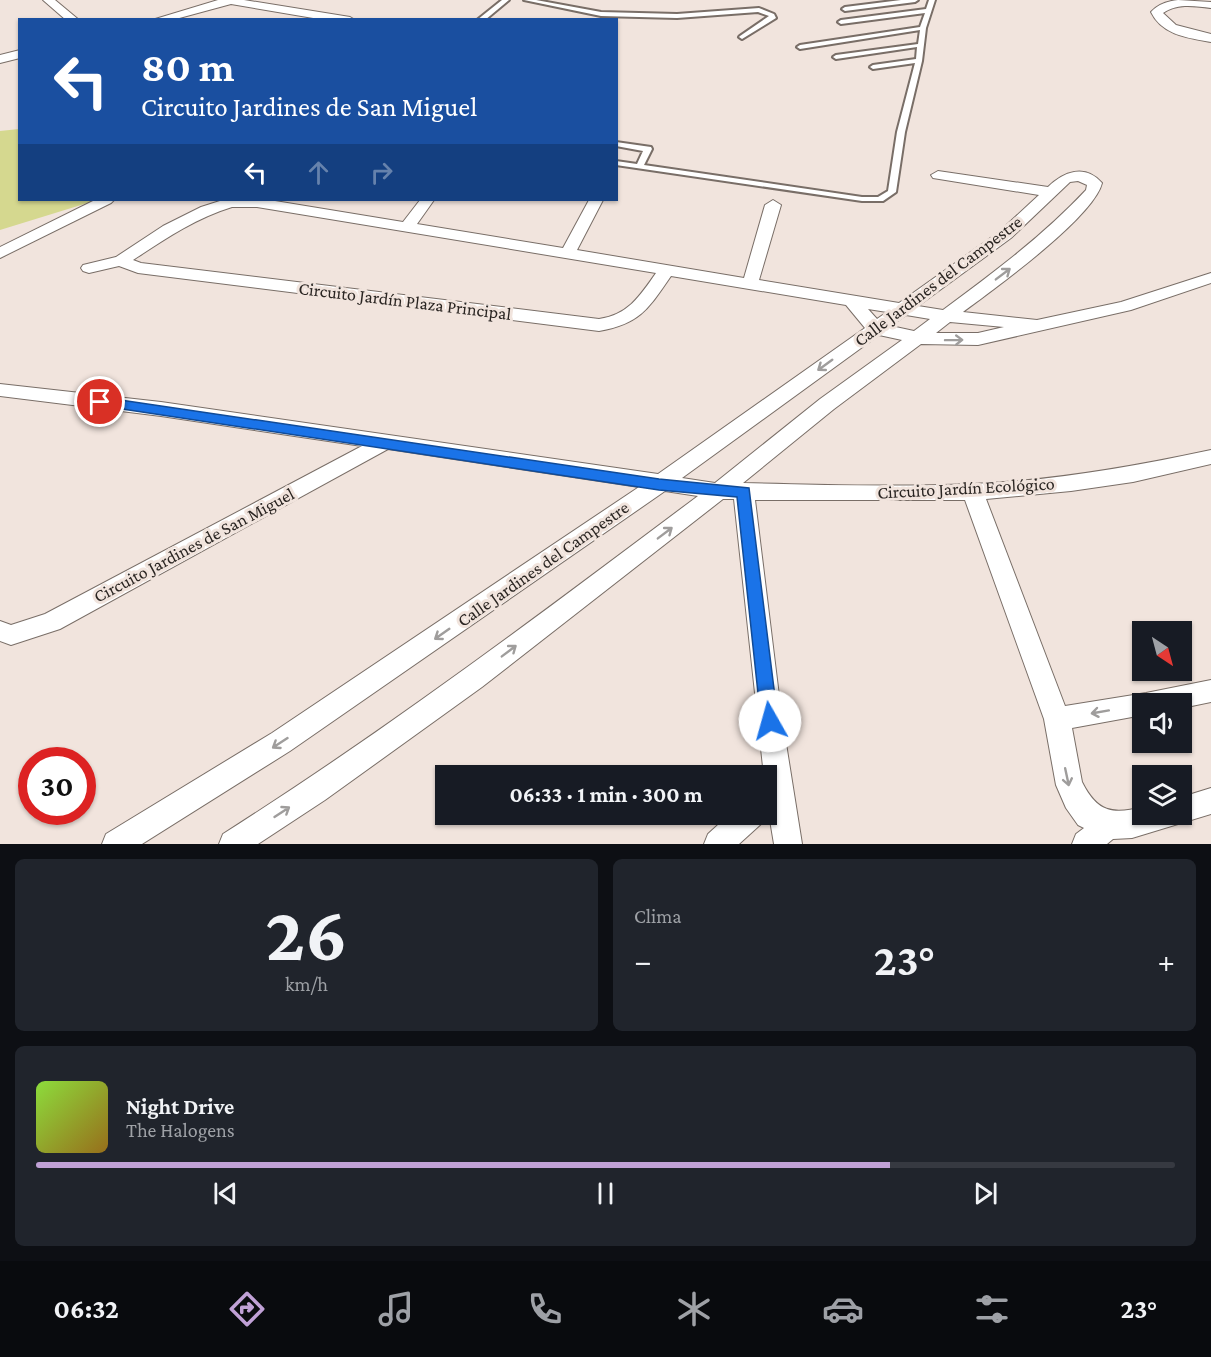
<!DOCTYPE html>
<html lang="es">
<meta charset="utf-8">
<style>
:root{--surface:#171b24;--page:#20242c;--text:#f1f3f6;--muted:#9ea1a6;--line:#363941;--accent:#c0a1d6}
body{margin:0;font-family:"Crimson Pro",serif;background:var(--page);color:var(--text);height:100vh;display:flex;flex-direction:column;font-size:22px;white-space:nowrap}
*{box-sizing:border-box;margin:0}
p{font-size:20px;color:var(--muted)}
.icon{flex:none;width:33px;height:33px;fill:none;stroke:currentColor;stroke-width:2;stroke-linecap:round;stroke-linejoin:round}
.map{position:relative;height:844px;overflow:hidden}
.sheet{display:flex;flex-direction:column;gap:15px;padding:15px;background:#0d0f14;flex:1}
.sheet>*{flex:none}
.hud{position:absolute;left:18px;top:18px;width:600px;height:183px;border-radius:0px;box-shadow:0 2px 4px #0004;background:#1a4fa0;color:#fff;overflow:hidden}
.needle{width:39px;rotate:144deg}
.fabs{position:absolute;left:1132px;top:621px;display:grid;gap:12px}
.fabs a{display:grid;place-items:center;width:60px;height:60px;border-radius:0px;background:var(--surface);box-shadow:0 2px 4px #0004;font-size:30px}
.speed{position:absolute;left:18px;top:747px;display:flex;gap:12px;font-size:30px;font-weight:700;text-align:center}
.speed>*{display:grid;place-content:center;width:78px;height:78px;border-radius:50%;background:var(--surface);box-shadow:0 2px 4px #0004;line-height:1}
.speed .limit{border:9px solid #d22;background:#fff;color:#111}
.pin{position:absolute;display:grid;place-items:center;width:51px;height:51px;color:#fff;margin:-26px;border:3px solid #fff;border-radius:50%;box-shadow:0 2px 6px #0007}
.me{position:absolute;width:66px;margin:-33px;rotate:353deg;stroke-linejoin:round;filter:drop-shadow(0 0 4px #0008)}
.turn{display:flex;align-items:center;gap:21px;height:126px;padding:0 24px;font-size:27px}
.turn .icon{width:78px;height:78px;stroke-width:2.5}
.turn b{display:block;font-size:42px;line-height:51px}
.lanes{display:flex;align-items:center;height:57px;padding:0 24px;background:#0003;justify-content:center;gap:30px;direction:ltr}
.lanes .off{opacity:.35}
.big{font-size:45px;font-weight:700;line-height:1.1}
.sheet .tile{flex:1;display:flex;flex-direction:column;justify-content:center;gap:9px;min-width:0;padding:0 21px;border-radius:9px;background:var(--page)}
.sheet .dial{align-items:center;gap:0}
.dial b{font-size:78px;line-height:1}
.song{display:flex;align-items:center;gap:18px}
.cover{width:72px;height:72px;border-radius:9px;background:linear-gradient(135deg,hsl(90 70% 55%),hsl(40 70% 35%))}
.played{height:6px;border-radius:3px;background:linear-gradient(90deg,var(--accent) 75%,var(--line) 75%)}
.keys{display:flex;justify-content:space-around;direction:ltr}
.heat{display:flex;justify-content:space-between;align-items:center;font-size:33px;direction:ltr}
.sheet .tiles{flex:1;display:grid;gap:15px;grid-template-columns:1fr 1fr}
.tile:last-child{grid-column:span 2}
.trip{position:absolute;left:435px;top:765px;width:342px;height:60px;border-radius:0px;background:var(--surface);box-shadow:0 2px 4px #0004;font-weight:700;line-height:60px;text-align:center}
.tabs{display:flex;height:96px;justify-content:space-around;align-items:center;background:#090b0e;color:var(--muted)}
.tabs .icon{width:42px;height:42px}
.tabs .active{color:var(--accent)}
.tabs b{font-size:27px;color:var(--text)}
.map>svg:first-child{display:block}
.green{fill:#d5d88f}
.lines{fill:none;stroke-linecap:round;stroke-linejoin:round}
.lane-casing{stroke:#796e67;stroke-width:4}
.street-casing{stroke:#796e67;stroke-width:2}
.lane{fill:#fff;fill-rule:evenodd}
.street{fill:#fff;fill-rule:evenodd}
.oneway{stroke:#9f9d9c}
.route{fill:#1a73e8;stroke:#114b97;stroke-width:1.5}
.labels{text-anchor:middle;stroke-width:6;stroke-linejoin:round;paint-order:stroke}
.street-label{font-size:18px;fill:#2a2522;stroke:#f1e4dd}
</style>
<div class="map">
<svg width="1211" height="844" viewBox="0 0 1211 844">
<rect width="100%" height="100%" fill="#f1e4dd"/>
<path class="green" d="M19 129 20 200 94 201 0 230V131Z"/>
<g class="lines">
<defs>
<path id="lane" d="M502 0H509L485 20H477Z
M524 0H536L601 12 677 14 759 8 774 14 776 18 742 39 739 37 740 36 769 16 758 12 677 18 601 16Z
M901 0H918L915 2 845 11 842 9 845 7Z
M929 0H935L926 28 922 61 905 132 896 192 883 201H862L616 165V161L637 164 643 151 616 146V142L651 147 652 149 644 165 862 197H878L888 191 897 132 915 63 873 69 870 67 873 65 916 59 917 47 836 59 833 57 836 55 918 44 920 30 800 49 797 47 800 45 920 27 925 13 841 24 838 22 841 20 926 9Z"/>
<path id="street" d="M43 0H55L79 20H66Z
M218 0H244L350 17 355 20H325L231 4 172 20H152Z
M1178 0 1211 2V8C1195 6 1177 3 1163 13L1176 25 1211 34V42C1188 38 1162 35 1151 12 1158 4 1168 1 1178 0Z
M20 50V58L0 63V55Z
M938 171 1048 187C1063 172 1085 163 1102 183 1094 217 993 290 963 312L1037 320 1121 302 1211 273V283L1131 310 978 345 921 344 834 409 743 483C819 485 896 487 972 484 1052 481 1132 467 1211 450V464L1133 482 1071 491 986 499 1065 706 1146 693 1211 680V702L1182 708V704H1143V715L1072 728 1082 782C1097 812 1112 815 1143 807V814H1182V797L1211 788V814L1132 838 1113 839 1107 844H1072L1076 834 1084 828 1078 825 1066 808 1056 785 1044 719 965 500H755L781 712 802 844H774L766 796V776H764L734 499H723L482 687 325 800 258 844H219L223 834C387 730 542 613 698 496L665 491 290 751 142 844H102L106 834 272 733 639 487 388 449 60 629 11 645 0 641V621L11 625 45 614 362 446 161 416 0 396V384L161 402 658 474 865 328 846 305 671 276C649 308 640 324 599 331L138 273 119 266 89 273 83 271 81 268 83 265 116 257 163 226 201 207 223 200H269L403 222 420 200H434L417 224 563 248 589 200H603L577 250 744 278 765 205 773 200 781 205 759 280 899 303 999 232 1039 195 933 178 931 175ZM1078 181 1087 185 1086 190C1043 236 993 273 943 310L918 306 1011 238 1070 182ZM232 207H257L656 273C640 296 628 315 599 319L141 263 133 260C165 239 196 218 232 207ZM868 309 887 312 877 319ZM906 315 930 319 914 331 891 326ZM950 322 1004 327 978 333H936ZM879 335 902 340 820 399 715 483 682 478Z
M95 200H114L111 203 0 258V247Z
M730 814H764L761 824 739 844H704L708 834Z"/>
</defs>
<use href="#lane" class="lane-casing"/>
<use href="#street" class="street-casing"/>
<use href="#lane" class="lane"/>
<use href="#street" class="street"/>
</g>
<defs><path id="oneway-shaft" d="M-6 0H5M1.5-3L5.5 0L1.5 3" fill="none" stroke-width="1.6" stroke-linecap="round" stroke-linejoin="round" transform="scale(1.5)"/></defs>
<g class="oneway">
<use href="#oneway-shaft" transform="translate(1003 274) rotate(-37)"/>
<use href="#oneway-shaft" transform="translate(954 340) rotate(-1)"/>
<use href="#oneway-shaft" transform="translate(825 365) rotate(144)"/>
<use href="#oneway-shaft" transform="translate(665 533) rotate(-37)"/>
<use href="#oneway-shaft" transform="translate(442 634) rotate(145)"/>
<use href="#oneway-shaft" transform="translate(509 651) rotate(-37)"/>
<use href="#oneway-shaft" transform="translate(1100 712) rotate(170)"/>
<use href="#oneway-shaft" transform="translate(280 743) rotate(147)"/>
<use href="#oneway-shaft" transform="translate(1067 777) rotate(78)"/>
<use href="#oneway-shaft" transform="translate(282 812) rotate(-33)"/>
</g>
<path class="route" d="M100 397 659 479 749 488 778 721 776 727 770 729 763 727 761 721 737 497 659 490 96 405 94 402 96 398Z"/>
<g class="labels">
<g class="street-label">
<text transform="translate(938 281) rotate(-37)" y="6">Calle Jardines del Campestre</text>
<text transform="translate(405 301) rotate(7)" y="6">Circuito Jardín Plaza Principal</text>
<text transform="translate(966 488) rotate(-3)" y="6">Circuito Jardín Ecológico</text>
<text transform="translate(194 545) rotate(-28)" y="6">Circuito Jardines de San Miguel</text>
<text transform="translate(543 564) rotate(-35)" y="6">Calle Jardines del Campestre</text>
</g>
</g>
</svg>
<div class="fabs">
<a><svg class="needle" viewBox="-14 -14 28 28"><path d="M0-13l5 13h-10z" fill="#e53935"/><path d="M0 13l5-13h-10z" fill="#9ea1a6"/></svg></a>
<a><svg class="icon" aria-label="sound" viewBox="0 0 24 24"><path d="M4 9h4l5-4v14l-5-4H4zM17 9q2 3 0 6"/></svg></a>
<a><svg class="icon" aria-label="layers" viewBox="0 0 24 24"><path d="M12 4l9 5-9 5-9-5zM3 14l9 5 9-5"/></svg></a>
</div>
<div class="speed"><div class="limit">30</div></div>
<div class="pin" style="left:100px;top:402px;background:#d93025"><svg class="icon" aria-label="arrive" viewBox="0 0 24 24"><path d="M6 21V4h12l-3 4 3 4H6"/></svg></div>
<svg class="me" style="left:770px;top:721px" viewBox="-20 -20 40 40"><circle r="19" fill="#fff"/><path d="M0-13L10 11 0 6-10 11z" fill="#1a73e8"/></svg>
<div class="trip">06:33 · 1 min · 300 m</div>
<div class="hud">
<div class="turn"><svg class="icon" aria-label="left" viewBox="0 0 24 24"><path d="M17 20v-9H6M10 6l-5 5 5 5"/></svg><div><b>80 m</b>Circuito Jardines de San Miguel</div></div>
<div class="lanes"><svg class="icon" aria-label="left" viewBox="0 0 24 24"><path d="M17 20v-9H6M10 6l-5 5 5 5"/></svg><svg class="icon off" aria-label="ahead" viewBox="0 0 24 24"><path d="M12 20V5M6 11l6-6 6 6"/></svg><svg class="icon off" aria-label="right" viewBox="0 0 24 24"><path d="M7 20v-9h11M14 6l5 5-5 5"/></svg></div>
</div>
</div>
<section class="sheet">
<div class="tiles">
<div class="tile dial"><b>26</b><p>km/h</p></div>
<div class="tile"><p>Clima</p>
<div class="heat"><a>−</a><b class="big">23°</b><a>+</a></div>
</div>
<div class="tile">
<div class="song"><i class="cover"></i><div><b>Night Drive</b><p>The Halogens</p></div></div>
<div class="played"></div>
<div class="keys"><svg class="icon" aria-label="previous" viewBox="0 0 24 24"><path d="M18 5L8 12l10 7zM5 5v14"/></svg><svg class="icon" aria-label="pause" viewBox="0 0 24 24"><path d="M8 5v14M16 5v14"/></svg><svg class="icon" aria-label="next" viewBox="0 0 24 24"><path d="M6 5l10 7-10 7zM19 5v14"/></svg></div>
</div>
</div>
</section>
<nav class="tabs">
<b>06:32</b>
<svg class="icon active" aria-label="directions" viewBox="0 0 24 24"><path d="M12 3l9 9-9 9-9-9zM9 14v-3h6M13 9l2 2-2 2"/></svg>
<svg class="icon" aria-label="music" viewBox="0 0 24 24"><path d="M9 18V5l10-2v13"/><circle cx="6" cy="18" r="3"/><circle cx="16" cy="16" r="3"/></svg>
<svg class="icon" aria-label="phone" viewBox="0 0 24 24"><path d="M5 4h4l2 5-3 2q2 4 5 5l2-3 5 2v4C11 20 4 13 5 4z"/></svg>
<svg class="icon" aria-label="climate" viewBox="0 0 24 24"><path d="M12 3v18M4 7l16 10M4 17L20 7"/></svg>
<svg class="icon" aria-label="car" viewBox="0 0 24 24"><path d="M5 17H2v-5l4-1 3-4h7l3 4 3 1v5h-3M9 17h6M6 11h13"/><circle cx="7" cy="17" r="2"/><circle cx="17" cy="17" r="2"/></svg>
<svg class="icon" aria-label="filters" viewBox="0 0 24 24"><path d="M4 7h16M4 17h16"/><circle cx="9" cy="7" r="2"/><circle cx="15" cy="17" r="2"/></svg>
<b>23°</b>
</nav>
